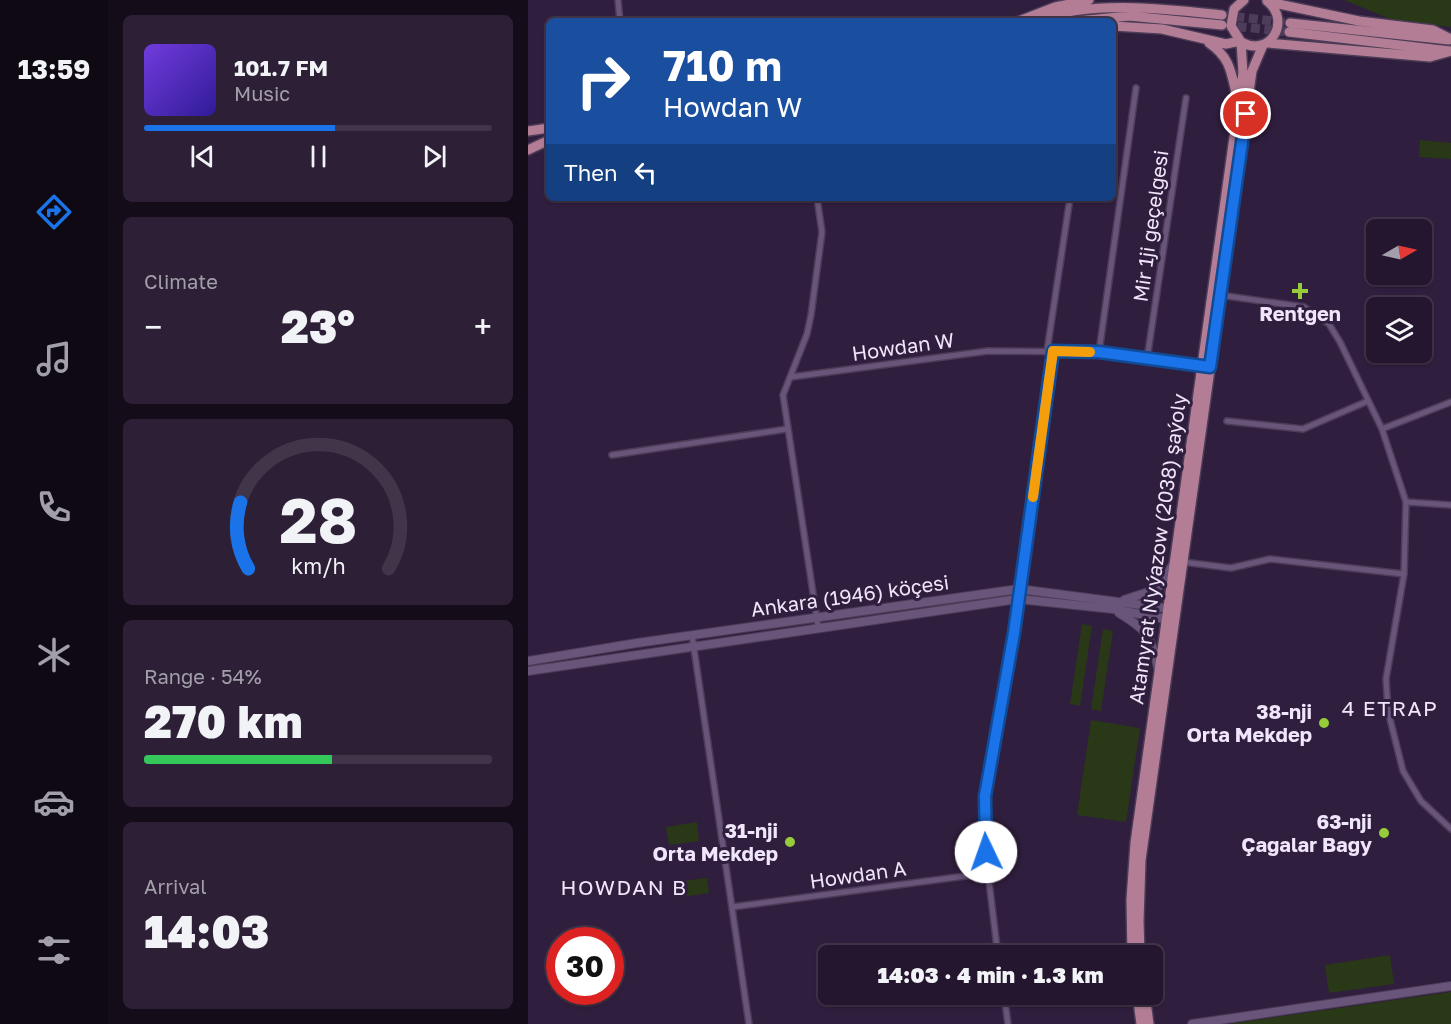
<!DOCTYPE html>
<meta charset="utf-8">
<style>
:root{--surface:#24162e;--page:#2c1f36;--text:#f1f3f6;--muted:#a39faa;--line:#41354a;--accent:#1a73e8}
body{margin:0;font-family:"Golos Text",sans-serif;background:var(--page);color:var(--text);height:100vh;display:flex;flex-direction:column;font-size:22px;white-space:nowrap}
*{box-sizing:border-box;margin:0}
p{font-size:20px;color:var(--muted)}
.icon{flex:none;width:33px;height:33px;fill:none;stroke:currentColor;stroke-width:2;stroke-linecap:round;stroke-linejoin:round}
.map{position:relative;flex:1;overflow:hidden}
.details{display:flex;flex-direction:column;gap:15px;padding:15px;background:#140c19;width:420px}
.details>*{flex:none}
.top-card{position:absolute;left:18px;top:18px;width:570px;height:183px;border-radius:9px;box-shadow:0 2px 4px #0004,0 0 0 2px var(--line);background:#1a4fa0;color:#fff;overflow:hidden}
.needle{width:39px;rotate:81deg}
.tools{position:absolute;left:838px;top:219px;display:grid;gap:12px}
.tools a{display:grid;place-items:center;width:66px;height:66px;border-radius:9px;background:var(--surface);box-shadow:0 2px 4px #0004,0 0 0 2px var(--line);font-size:30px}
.speed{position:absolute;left:18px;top:927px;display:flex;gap:12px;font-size:30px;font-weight:700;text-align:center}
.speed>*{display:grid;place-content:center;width:78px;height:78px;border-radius:50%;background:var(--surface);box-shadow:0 2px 4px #0004,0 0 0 2px var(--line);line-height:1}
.speed .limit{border:9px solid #d22;background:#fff;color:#111}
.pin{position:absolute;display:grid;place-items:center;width:51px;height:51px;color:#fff;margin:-26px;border:3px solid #fff;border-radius:50%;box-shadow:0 2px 6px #0007}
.me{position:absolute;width:66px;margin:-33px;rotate:357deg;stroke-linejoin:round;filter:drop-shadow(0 0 4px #0008)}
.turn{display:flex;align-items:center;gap:21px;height:126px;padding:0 18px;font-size:27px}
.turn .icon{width:78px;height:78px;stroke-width:2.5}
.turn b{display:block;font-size:42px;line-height:51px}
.then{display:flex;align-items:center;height:57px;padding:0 18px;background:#0003;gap:12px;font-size:22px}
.big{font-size:45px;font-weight:800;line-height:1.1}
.details .tile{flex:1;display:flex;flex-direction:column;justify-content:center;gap:9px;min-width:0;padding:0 21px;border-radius:9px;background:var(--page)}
.details .dial{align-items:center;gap:0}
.dial svg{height:156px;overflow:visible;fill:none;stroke:var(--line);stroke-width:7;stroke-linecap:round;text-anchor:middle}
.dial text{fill:var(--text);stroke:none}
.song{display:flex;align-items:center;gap:18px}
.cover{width:72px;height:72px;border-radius:9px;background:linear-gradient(135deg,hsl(260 70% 55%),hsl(250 70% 35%))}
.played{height:6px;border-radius:3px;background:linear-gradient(90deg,var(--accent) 55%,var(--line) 55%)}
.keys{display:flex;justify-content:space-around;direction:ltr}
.heat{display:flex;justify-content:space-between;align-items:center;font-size:33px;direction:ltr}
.charge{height:9px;border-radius:4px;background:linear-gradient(90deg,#34c759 54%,var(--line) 0)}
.trip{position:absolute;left:290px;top:945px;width:345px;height:60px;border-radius:9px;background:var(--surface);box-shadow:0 2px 4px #0004,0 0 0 2px var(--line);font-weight:800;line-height:60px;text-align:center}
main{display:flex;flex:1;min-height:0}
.tab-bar{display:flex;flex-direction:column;width:108px;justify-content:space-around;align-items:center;background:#0e0912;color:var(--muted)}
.tab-bar .icon{width:42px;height:42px}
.tab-bar .current{color:var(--accent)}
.tab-bar b{font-size:27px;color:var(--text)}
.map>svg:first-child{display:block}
.green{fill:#293816}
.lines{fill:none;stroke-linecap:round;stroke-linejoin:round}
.primary-tunnel{stroke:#4d3c5a;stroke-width:9;stroke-dasharray:9 4.5;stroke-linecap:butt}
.street-casing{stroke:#4c3c58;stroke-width:8}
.secondary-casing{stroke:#4c3c58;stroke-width:10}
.primary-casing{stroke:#4c3c58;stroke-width:12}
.street{stroke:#685579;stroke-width:5}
.secondary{stroke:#685579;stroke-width:8}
.primary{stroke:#b37e95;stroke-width:9}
.route-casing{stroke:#114b97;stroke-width:15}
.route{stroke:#1a73e8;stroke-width:10}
.slow{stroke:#f59e0b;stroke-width:10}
.poi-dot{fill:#96cc3a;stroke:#301e3e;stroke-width:2}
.labels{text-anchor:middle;stroke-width:6;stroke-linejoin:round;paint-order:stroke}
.street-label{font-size:20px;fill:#f0e6fb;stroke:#301e3e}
.poi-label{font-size:20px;font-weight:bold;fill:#f0e6fb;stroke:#301e3e;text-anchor:end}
.neighbourhood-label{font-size:21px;letter-spacing:1.5px;fill:#f0e6fb;stroke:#301e3e}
</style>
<main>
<nav class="tab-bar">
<b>13:59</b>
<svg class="icon current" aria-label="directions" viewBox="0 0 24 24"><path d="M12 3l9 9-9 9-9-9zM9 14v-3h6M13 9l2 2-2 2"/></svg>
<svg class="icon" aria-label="music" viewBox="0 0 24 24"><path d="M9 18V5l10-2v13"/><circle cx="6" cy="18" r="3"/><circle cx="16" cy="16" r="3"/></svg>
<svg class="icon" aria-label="phone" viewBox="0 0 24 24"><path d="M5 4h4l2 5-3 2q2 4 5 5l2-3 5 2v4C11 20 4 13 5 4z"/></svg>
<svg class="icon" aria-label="climate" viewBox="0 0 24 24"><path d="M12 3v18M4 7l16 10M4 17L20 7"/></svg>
<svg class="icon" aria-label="car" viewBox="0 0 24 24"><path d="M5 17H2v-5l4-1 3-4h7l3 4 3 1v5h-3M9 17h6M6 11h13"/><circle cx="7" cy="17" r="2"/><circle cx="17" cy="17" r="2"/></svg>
<svg class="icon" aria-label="filters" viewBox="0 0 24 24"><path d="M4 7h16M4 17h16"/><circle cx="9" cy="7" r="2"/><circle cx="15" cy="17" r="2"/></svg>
</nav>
<section class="details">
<div class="tile">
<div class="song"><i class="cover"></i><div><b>101.7 FM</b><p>Music</p></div></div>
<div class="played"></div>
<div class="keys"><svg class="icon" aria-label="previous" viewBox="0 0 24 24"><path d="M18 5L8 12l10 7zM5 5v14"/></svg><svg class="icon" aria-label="pause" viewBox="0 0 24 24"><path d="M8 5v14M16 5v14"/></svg><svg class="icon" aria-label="next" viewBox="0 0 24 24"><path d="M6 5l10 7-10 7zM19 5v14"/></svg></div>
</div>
<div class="tile"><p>Climate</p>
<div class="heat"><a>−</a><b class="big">23°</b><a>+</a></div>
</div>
<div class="tile dial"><svg viewBox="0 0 100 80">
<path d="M14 69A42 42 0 1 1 86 69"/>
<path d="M14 69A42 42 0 0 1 10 35" stroke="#1a73e8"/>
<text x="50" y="56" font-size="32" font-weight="700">28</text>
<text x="50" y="72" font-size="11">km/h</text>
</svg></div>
<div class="tile"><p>Range · 54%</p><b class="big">270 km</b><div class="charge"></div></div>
<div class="tile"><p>Arrival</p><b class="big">14:03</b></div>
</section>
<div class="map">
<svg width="923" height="1024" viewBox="0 0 923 1024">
<rect width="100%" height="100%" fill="#301e3e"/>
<path class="green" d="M816 0H923V27L867 21Z
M892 140 923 143V159L891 157Z
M554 624 564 626 552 706 542 704Z
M575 629 585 631 573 711 563 709Z
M563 720 612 728 598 822 549 815Z
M169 822 171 841 141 845 138 827Z
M179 878 181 893 155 897 153 881Z
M862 955 866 984 801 993 797 965Z
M923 992V1024H700Z"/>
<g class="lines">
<path class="primary-tunnel" d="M694 15 762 23
M696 25 761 32"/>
<defs>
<path id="street" d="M90 0 92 21
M289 198 294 232 283 315 279 334 255 395 290 626
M692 295 776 307 801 324 812 342 854 429 878 502 876 574 858 679 860 711 875 771 893 801 923 829
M519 351 542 198
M571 352 608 88
M619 359 658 98
M263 377 460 351 571 352 675 366
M699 421 775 429 840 401
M854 429 923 402
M84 455 259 429
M878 502 923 505
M655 562 703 568 742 559 876 574
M164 635 221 1024
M204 907 460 873
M470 956 460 873 457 796 486 633 525 351
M476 994 480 1024"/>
<path id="secondary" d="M596 600 629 589 646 563
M591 613C619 630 623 635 630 668
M0 661 109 643 491 589 644 609
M0 671 490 599 585 609 643 620
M664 1024 923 986"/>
<path id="primary" d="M716 0 706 9 703 26 713 42C742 58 764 21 739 1
M741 2 831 21 905 30 923 39
M491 21 527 7 561 0
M503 21C566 0 630 8 694 15
M549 21 601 16 694 25
M762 23 921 40
M585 26 634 29 698 44 712 41
M761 32 922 51
M681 43C703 58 703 73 709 97
M740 43 902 57 923 51
M0 131 21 128
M0 150 19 141
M604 956 603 900 607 843 715 73 713 42
M612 956 611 921 613 860 724 71 735 45
M609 994 613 1024
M617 994 621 1024"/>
</defs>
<use href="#street" class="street-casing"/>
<use href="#secondary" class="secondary-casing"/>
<use href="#primary" class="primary-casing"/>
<use href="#street" class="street"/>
<use href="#secondary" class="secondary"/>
<use href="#primary" class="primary"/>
</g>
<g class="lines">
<defs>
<path id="route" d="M458 852 457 796 486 633 525 351 571 352 682 367 718 114"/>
</defs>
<use href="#route" class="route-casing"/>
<use href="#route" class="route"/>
<path class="slow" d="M505 497 525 351 562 352"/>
</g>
<g class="poi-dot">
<path d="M769 282h6v6h6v6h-6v6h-6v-6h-6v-6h6z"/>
<circle cx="796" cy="723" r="6"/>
<circle cx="856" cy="833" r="6"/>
<circle cx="262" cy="842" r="6"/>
</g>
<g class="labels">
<g class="street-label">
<text transform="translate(623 226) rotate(-82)" y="7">Mir 1ji geçelgesi</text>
<text transform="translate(375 347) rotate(-8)" y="7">Howdan W</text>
<text transform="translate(630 549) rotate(-82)" y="7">Atamyrat Nyýazow (2038) şaýoly</text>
<text transform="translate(322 596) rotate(-8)" y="7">Ankara (1946) köçesi</text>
<text transform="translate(330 875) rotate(-8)" y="7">Howdan A</text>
</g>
<g class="poi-label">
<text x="772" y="321" text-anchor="middle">Rentgen</text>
<text x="784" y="719">38-nji<tspan x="784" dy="23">Orta Mekdep</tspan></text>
<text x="844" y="829">63-nji<tspan x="844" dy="23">Çagalar Bagy</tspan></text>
<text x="250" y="838">31-nji<tspan x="250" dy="23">Orta Mekdep</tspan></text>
</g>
<g class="neighbourhood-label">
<text x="862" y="716">4 ETRAP</text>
<text x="96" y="895">HOWDAN B</text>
</g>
</g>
</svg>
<div class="tools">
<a><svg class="needle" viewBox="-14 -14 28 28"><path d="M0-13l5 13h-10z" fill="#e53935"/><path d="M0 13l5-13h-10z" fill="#a39faa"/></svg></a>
<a><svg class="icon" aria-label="layers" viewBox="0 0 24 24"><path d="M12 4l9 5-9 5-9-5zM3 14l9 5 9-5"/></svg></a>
</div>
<div class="speed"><div class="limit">30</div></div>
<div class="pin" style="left:718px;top:114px;background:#d93025"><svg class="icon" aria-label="arrive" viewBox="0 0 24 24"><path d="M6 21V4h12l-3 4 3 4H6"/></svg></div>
<svg class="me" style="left:458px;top:852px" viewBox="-20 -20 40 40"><circle r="19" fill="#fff"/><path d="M0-13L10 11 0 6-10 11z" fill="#1a73e8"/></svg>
<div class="trip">14:03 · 4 min · 1.3 km</div>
<div class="top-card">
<div class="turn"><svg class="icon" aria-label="right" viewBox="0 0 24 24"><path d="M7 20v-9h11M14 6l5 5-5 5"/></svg><div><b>710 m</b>Howdan W</div></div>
<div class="then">Then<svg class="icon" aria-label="left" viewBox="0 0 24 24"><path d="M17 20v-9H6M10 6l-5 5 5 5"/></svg></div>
</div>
</div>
</main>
